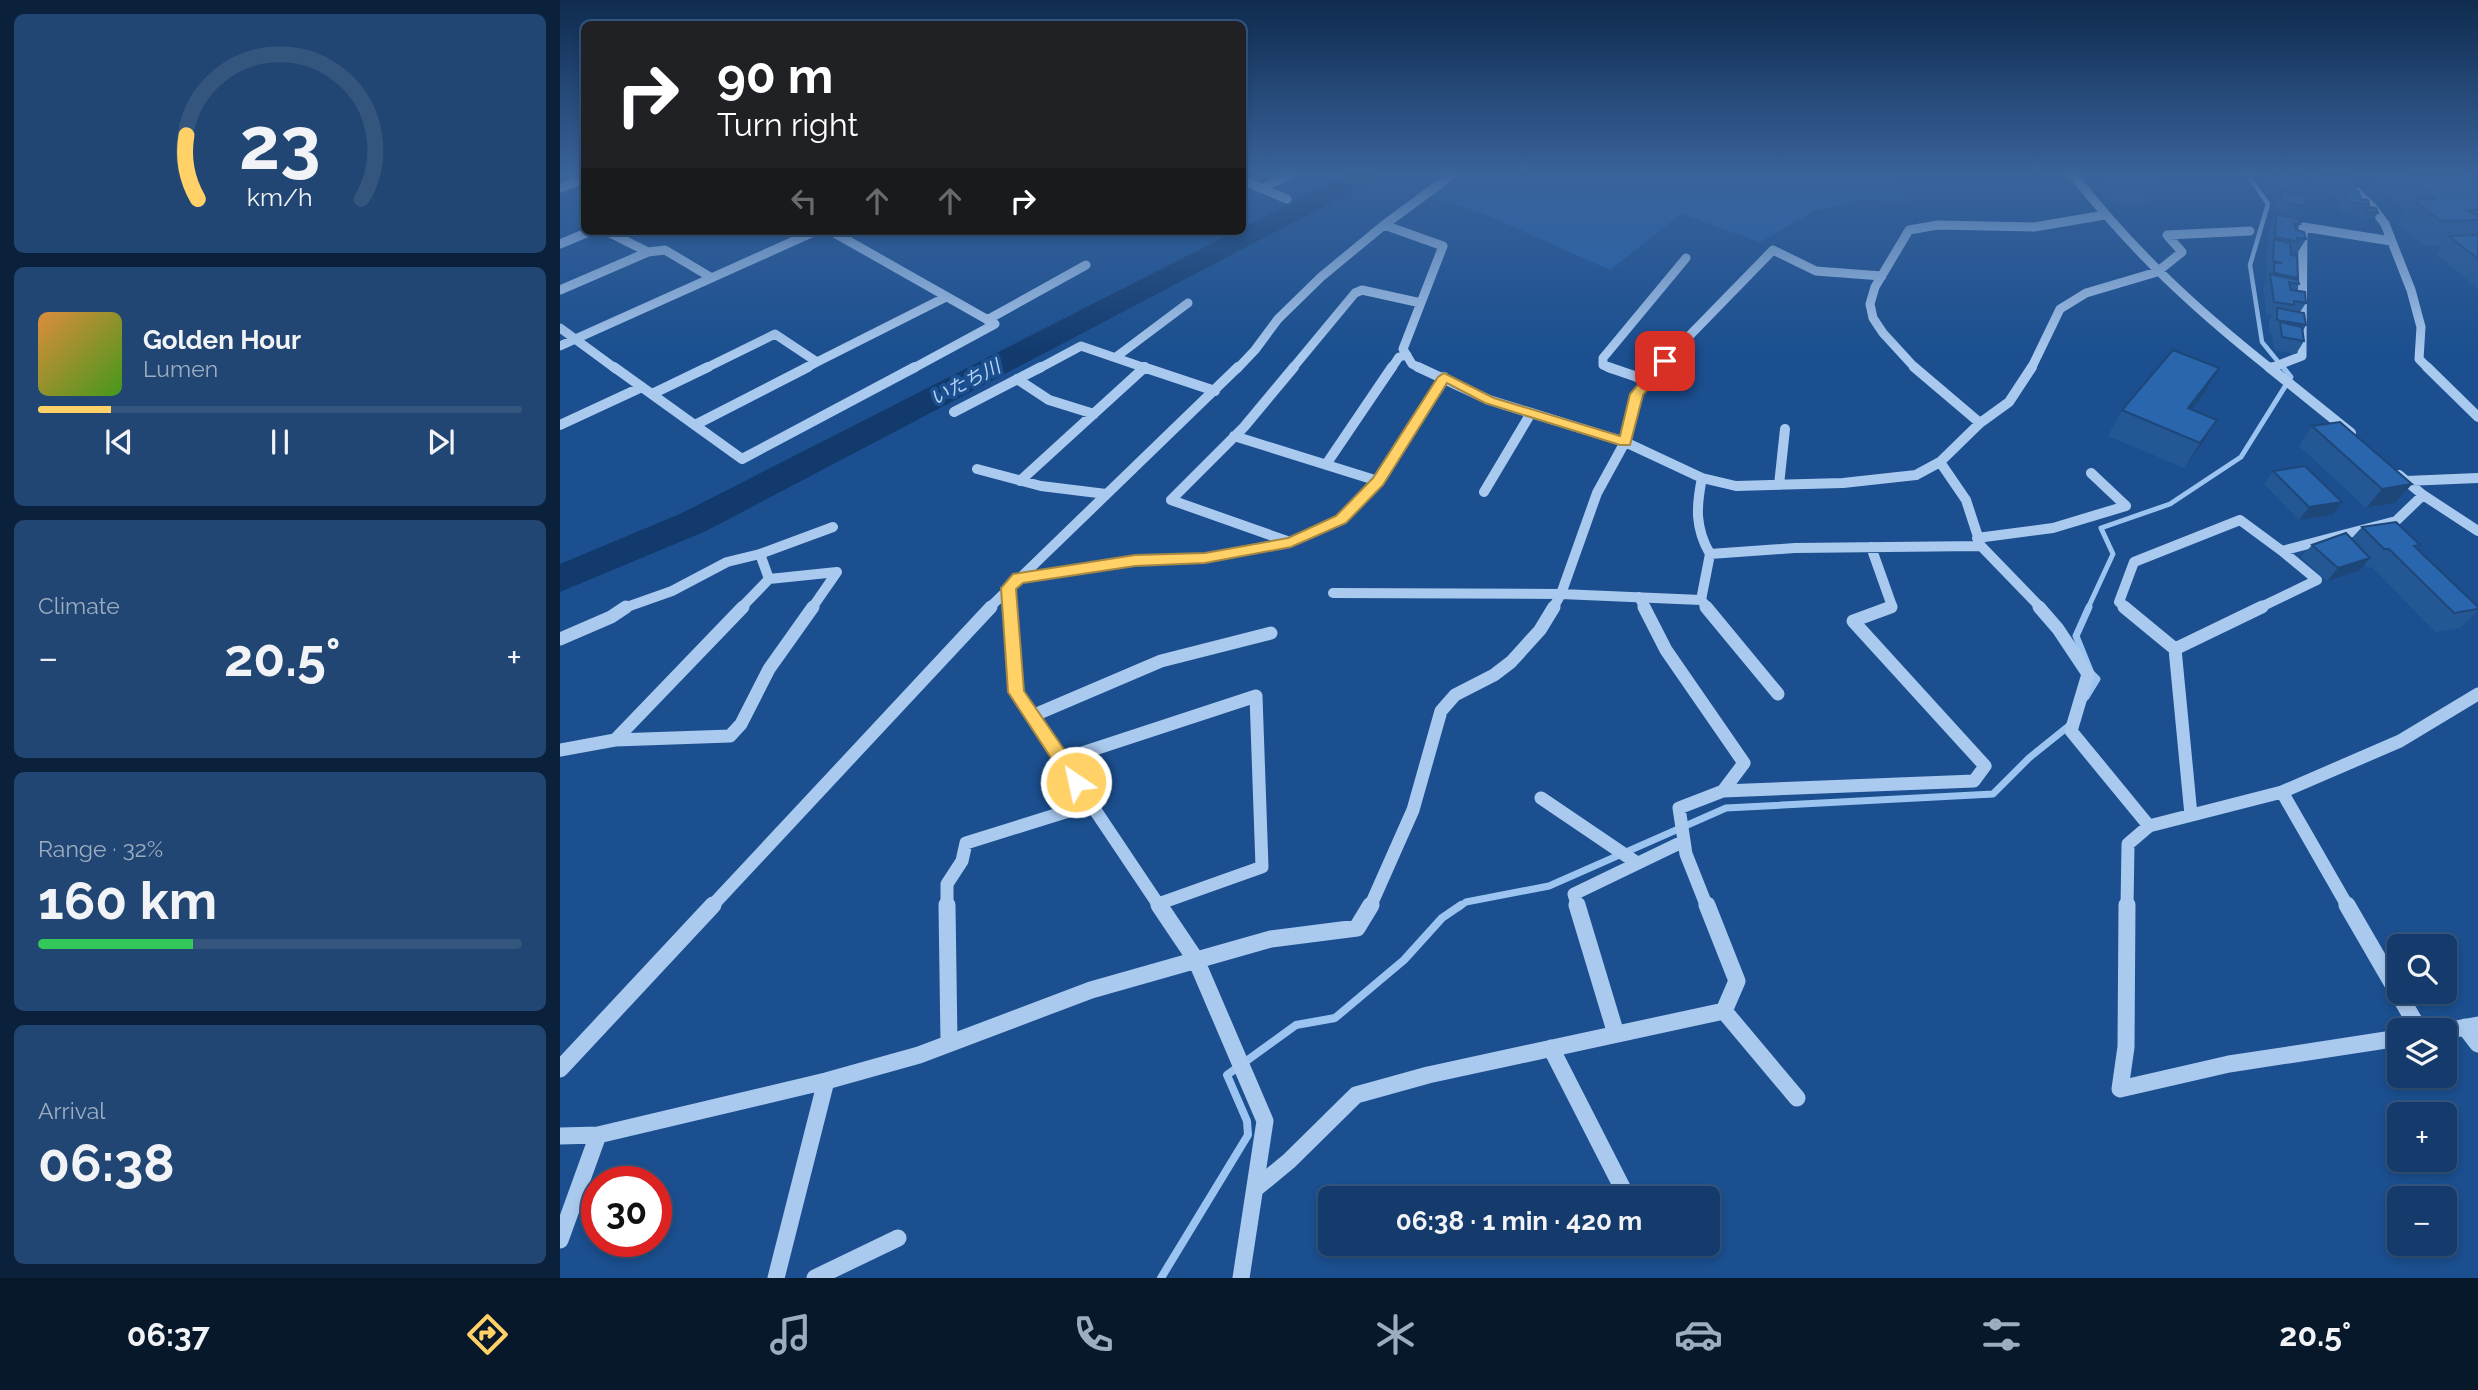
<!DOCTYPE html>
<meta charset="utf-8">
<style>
:root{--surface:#143b6b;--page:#214673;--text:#f1f3f6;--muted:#9dadc1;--line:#33557e;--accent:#ffd166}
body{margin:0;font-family:Raleway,"Noto Sans JP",sans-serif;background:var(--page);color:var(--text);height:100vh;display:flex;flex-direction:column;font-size:26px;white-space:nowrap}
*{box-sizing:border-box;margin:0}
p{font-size:23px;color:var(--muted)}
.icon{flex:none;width:38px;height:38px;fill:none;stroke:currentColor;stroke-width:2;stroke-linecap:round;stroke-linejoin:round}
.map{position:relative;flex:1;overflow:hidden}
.panel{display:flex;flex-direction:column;gap:14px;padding:14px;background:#0b203b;width:560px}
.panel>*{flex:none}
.guide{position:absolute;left:21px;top:21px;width:665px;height:214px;border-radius:10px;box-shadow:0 4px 10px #0003,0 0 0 2px var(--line);background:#202124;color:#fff;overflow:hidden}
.buttons{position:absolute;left:1827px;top:934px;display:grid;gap:14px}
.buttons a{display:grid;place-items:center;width:70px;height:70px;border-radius:10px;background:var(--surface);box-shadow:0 4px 10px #0003,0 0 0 2px var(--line);font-size:35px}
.speed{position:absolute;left:21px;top:1166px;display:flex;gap:14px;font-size:35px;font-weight:700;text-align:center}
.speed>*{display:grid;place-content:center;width:91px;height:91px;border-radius:50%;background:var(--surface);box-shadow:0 4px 10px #0003,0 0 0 2px var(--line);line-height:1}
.speed .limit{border:10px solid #d22;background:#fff;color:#111}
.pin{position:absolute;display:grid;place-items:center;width:60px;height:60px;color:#fff;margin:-30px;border-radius:14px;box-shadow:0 4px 10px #0006}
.me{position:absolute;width:77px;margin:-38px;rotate:326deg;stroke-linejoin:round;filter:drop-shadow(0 0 5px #0008)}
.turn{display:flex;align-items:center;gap:24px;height:147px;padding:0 21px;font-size:32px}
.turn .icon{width:91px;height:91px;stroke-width:2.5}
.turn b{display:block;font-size:49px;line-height:60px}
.lanes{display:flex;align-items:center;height:66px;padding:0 21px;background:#0003;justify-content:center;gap:35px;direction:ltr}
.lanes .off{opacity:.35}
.big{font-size:52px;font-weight:700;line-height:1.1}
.panel .card{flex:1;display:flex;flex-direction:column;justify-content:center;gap:10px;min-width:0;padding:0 24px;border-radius:10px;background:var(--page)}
.panel .dial{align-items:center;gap:0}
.dial svg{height:182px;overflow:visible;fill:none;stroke:var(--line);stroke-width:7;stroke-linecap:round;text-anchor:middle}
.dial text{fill:var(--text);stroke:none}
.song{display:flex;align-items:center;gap:21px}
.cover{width:84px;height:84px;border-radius:10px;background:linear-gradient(135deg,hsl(30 70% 55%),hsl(100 70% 35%))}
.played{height:7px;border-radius:4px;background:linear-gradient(90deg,var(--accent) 15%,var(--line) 15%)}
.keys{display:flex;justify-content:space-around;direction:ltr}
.heat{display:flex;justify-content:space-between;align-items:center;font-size:38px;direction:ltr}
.charge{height:10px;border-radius:5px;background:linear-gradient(90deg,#34c759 32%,var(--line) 0)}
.trip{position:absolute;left:758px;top:1186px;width:402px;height:70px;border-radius:10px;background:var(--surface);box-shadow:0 4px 10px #0003,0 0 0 2px var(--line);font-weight:700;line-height:70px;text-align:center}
.tabs{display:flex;height:112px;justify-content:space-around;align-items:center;background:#08182b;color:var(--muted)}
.tabs .icon{width:49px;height:49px}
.tabs .selected{color:var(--accent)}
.tabs b{font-size:32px;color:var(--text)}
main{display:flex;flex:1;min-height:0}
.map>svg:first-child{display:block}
.green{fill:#2461a8}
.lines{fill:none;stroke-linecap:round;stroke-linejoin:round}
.stream-far3{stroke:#9cc4f0;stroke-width:4.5}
.stream-far2{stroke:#9cc4f0;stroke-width:5}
.stream-far1{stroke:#9cc4f0;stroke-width:7}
.stream{stroke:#9cc4f0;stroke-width:8}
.river{fill:#123a6d;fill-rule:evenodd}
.minor-far3{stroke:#a9c9ee;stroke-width:9}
.minor-far2{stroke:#a9c9ee;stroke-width:10}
.minor-far1{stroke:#a9c9ee;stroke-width:13}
.minor{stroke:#a9c9ee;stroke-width:17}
.wall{fill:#245895}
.shaded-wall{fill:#1d4779}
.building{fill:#2a66ad;stroke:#1d4779;stroke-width:2}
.route{fill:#ffd166;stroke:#a68842;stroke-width:2}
.labels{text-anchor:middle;stroke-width:7;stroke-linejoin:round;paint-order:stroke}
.far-water-label{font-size:19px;font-style:italic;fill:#b5d3f5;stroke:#1b4f8f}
</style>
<main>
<section class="panel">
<div class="card dial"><svg viewBox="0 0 100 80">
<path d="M14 69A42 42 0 1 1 86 69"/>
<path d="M14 69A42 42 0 0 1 9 41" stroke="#ffd166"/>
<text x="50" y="56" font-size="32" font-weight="700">23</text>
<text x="50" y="72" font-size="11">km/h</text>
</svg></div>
<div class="card">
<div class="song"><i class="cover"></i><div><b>Golden Hour</b><p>Lumen</p></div></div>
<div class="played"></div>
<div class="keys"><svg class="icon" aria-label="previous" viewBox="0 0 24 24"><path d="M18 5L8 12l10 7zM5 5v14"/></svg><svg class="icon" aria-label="pause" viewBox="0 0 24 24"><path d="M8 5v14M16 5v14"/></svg><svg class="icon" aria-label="next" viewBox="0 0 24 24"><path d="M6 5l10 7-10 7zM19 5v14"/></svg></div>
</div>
<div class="card"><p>Climate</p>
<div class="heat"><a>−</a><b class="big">20.5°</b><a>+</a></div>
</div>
<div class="card"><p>Range · 32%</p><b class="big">160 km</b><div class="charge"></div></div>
<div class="card"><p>Arrival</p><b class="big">06:38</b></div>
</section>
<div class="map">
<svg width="1918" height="1278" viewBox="0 0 1918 1278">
<rect width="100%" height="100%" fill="#1b4f8f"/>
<path class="green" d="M900 175H1334L1348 201 1299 200 1254 211 1200 242 1121 214 1050 270 931 217 872 196Z"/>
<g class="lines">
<path class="stream-far3" d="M1688 175 1708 204 1690 265 1702 342 1724 369"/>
<path class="stream-far2" d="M1528 608 1553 554 1541 528 1610 504 1681 457 1731 377 1723 367"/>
<path class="stream-far1" d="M1526 697 1537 679 1531 673 1516 636 1529 607
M899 907 906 902 989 886 1166 808 1433 794 1469 758 1510 725"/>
<path class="stream" d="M601 1278 688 1135 687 1121 667 1075 736 1025 775 1018 844 960 882 918 901 905"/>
<path class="river" d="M786 175H817L814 180 146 531 0 592V564L122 513 676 231H682V228Z"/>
<path class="minor-far3" d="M1513 175C1575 253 1633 307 1711 369
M1779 175 1813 208 1825 224 1851 290 1861 327 1859 359 1869 369
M682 180 727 199
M0 188 24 179
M703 188 729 175
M824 225 883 246 843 349 852 364 862 369
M46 231 88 252
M271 231 435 324
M0 244 31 231
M0 290 88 252 105 250 152 278
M427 320 526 265
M0 328 56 369
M0 346 256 231
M556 357 628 303
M257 362 386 297
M1711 368 1742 356 1743 227 1831 241
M144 369 215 334 257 362 244 369
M352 369 435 324
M478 369 521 346 588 369
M677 369 695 350 718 319 761 277 824 225 892 175
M732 369 795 293 802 290 861 303
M831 369 839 357 847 355
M1053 369 1043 365V358L1126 258
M1097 369 1213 250 1256 271 1322 276
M1356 369 1323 333 1313 318 1310 304 1315 287 1349 230 1378 225 1474 227 1545 215
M1471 369 1500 309 1526 293 1597 272 1622 252 1607 235 1690 231"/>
<path class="minor-far2" d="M54 367 182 459 355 367
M583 367 655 391
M858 367 929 400 1065 442 1142 478 1176 486 1283 483 1356 475 1380 462 1420 423 1449 402 1472 367
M1354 367 1420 423
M1709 367 1791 433
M1867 367 1918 417
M1711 368 1714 367
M457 379 489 400 534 414
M1086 380 1099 367
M92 394 148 367
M394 412 481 367
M0 425 82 387
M135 425 248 367
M674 436 818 481
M1380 462 1406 500 1421 546 1481 608
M767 463 832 367
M417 469 481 486 546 494
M1839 475 1863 495 1918 531
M1142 478C1136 507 1135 528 1150 554L1235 548 1421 546
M460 481 585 367
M1846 481 1918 478
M1219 485 1225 429
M924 492 971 413
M1417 538 1493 528 1566 506 1531 473
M730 542 611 500 684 427 734 367
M1311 547 1332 606 1326 608
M200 554 273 527
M459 578 575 561 645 558 731 542 781 519 818 481 884 377
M209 579 277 572 252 608
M448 588 450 608
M773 593 1001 594 1141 600 1150 554
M1079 597 1085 608
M1141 600 1148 608
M64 608 112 591 167 562 200 554 209 579 181 608
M429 608 678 367
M993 608 1001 594 1037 493 1065 442 1077 394 1086 380 1048 367
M1567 608 1559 602 1574 562 1680 520 1722 551 1836 521 1863 495
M1699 608 1757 580 1722 551"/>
<path class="minor-far1" d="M449 607 456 692 600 907
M1084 607 1106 650 1184 763 1163 791
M1146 607 1218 694
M1479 607 1498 629 1528 674 1511 731 1589 826
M1564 607 1615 649 1631 815
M0 639 51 617 66 607
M1615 649 1702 607
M472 716 601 661 711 633
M55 740 170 736 181 724 209 669 253 607
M0 750 55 740 183 607
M501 760 696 696 702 867 598 904
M1722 792 1788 907
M981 798 1077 863
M151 907 431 607
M387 907V884L402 861 406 843 531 804
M810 907 853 810 881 711 895 695 934 675 951 662 980 630 994 607
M1018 907 1014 894 1124 841
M1147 907 1126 854 1119 808 1163 791 1414 781 1425 766 1293 621 1331 607
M1567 907 1568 844 1589 826 1722 792 1840 741 1918 694"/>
<path class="minor" d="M387 905 389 1043
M599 905 636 960 705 1121 681 1278
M1017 905 1056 1034
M1567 905 1566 1047 1560 1089 1669 1064 1839 1038
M1787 905 1860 1031
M1164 1011 1237 1098
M1905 1027 1918 1044
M1884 1031 1918 1025
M991 1048 1068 1199
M0 1069 153 905
M0 1136 38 1135 266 1081 359 1055 531 990 711 939 797 928 811 905
M695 1189 729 1161 796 1095 868 1075 1164 1011 1177 981 1147 905
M0 1240 38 1135
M216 1278 266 1081
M255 1278 338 1238"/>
</g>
<path class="wall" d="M1536 175H1600L1586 206 1561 207Z
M1695 175H1741L1744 181 1737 193 1733 192 1746 207 1739 219 1740 224 1736 230 1746 239 1738 252 1732 251 1731 253 1739 284 1735 291 1746 303 1740 312 1746 325 1743 331 1744 341 1736 354 1714 350 1712 335 1713 333H1709V320L1712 315 1706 314 1703 286 1706 281 1707 274H1706L1707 251 1708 249 1709 227 1716 214 1737 219 1714 213V202L1720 192H1711L1707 182 1710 176Z
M1753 175H1792L1797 187 1795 190 1801 199 1809 205 1808 207 1818 213 1814 219 1802 218V216L1801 217 1780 214 1778 201 1779 198 1769 197 1767 192 1757 191 1755 183H1751V179Z
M1819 175H1900L1918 188V233H1911L1910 235H1918V289L1876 254 1883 245H1864L1837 224 1845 212 1813 185Z
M1659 368 1644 394 1631 410 1641 445 1624 468 1548 436 1562 410Z
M1752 426 1852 484 1835 503 1806 508 1739 446Z
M1713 471 1772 515 1739 520 1704 484Z
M1802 527 1860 545 1857 548 1918 607V611L1900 628 1875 632 1812 567 1807 568 1804 565 1799 571 1767 581 1741 557 1752 545 1791 539Z"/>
<path class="shaded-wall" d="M1659 368 1644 394 1613 433 1628 408Z
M1657 420 1641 445 1624 468 1640 443Z
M1852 484 1835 503 1806 508 1822 489Z
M1782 502 1772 515 1739 520 1749 507Z
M1810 558 1799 571 1767 581 1778 568Z"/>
<path class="building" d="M1715 175H1741L1744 181 1717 180Z
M1763 175H1792L1797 187 1777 185 1774 180 1764 179Z
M1845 175H1900L1918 188V210H1908L1918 217V220L1881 221 1854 200 1875 199Z
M1785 189 1798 191 1801 199 1808 200 1809 205 1788 202Z
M1721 190 1745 195 1746 207 1721 201Z
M1808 207 1816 208 1818 213 1806 212V210Z
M1716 214 1739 219 1740 224 1734 223 1736 230 1744 232 1746 239 1737 238 1738 242 1715 237Z
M1918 235V259L1889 236Z
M1714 239 1730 243 1731 255 1737 256 1738 278 1714 273V263H1722L1713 261Z
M1710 274 1738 280 1739 284 1729 282 1731 290 1745 292 1746 303 1734 301V305L1714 302Z
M1717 308 1744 313 1746 325 1717 320Z
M1720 322 1742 327 1744 341 1722 337Z
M1613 350 1659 368 1628 408 1657 420 1640 443 1562 410Z
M1780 422 1852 484 1822 489 1752 426Z
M1745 466 1782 502 1749 507 1713 471Z
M1836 522 1860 545 1854 546 1918 607V609L1894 613 1829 549H1824L1802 527Z
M1786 533 1810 558 1778 568 1752 545Z"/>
<linearGradient id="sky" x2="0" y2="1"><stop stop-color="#0f2b4f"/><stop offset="0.49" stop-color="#39639b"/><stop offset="1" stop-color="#39639b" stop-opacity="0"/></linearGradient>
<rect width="1918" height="354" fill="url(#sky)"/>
<path class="route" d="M1105 358 1111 361 1083 395 1070 445H1060L925 403 887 383 823 485 786 523 731 547 645 563 575 566 463 583 456 589 464 691 523 777 525 782 523 787 516 790 510 787 448 692 441 588 453 574 575 555 645 553 728 538 776 516 813 478 878 377 884 373 934 398 1060 436 1070 394 1100 359Z"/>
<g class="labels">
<g class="far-water-label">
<text transform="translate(405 382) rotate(-27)" y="7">いたち川</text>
</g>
</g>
</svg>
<div class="buttons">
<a><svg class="icon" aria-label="search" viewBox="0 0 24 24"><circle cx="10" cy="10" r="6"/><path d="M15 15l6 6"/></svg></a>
<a><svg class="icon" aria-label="layers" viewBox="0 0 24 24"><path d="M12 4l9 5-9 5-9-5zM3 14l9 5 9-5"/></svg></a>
<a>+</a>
<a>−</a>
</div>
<div class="speed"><div class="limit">30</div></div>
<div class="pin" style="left:1105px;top:361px;background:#d93025"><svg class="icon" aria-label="arrive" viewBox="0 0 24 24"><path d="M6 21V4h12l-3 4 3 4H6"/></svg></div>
<svg class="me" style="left:516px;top:782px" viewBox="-20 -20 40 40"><circle r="17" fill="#ffd166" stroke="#fff" stroke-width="3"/><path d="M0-11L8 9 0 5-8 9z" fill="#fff"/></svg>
<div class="trip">06:38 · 1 min · 420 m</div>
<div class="guide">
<div class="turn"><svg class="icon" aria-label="right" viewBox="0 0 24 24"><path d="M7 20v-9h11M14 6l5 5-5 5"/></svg><div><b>90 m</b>Turn right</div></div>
<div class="lanes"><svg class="icon off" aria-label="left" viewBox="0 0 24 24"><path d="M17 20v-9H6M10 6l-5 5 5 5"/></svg><svg class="icon off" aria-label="ahead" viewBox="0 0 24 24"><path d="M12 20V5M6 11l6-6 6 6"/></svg><svg class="icon off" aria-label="ahead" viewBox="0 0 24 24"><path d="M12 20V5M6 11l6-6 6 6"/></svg><svg class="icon" aria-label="right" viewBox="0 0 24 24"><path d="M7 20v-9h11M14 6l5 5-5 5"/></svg></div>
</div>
</div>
</main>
<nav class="tabs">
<b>06:37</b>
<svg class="icon selected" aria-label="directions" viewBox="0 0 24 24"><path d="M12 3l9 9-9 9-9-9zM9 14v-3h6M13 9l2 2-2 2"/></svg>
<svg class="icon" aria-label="music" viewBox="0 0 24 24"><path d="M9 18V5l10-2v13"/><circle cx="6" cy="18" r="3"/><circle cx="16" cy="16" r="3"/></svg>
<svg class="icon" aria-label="phone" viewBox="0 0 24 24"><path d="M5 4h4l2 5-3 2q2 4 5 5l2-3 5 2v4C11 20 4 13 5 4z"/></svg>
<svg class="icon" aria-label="climate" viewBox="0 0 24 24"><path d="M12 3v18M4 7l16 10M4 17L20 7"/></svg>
<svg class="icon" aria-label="car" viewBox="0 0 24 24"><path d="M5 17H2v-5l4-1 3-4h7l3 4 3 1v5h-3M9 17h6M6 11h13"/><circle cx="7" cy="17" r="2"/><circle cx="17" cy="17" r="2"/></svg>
<svg class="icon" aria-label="filters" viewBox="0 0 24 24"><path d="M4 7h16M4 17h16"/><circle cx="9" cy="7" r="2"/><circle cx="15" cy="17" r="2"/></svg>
<b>20.5°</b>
</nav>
